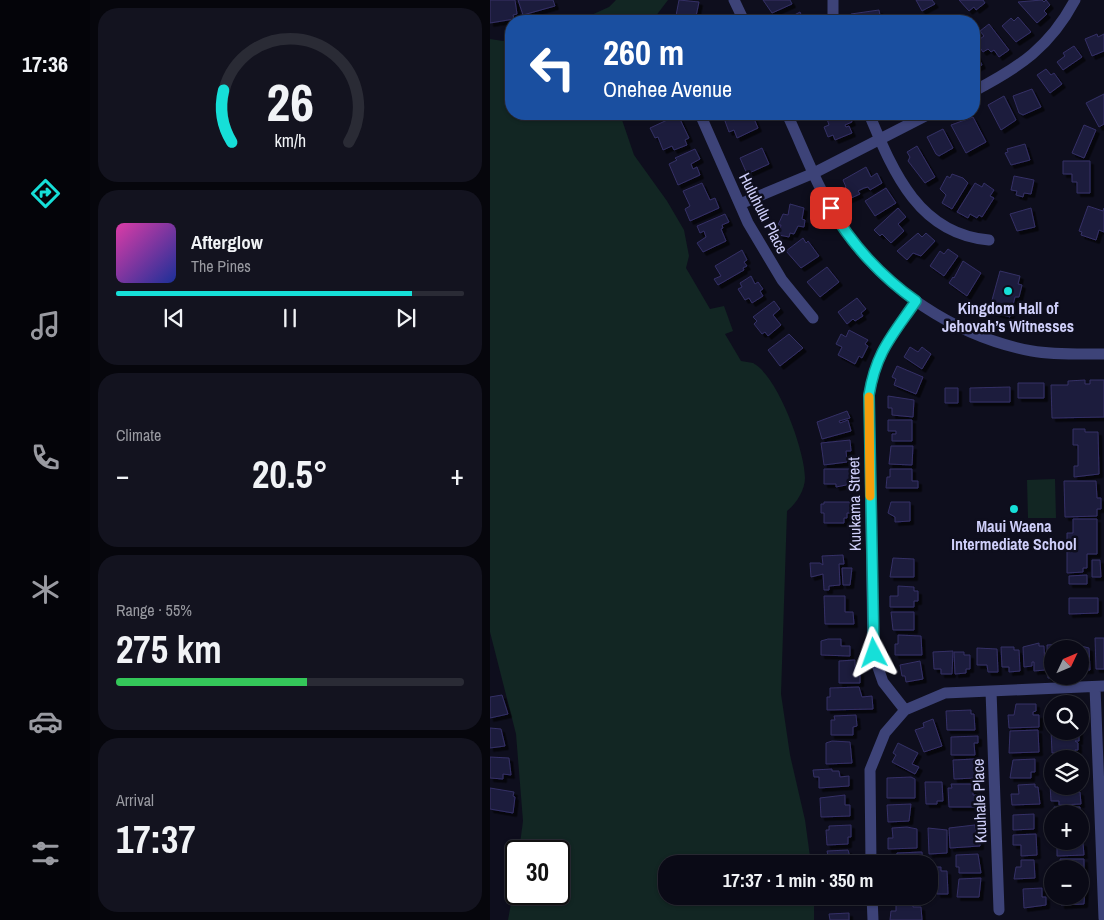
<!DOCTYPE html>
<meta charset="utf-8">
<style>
:root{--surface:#0a0a16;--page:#13131f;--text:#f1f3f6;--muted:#999aa1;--line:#2a2b35;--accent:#16dfd8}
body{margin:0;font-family:"Archivo Narrow",sans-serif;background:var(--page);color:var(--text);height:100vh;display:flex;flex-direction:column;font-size:19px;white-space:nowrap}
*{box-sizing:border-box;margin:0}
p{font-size:16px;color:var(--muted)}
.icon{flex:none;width:28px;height:28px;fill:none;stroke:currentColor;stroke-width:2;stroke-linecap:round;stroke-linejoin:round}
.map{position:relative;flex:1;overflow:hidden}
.drawer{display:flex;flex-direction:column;gap:8px;padding:8px;background:#06060c;width:400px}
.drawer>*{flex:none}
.guide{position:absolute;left:15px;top:15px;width:475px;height:105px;border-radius:20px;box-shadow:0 1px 4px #0004,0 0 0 1px var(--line);background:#1a4fa0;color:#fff;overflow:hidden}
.needle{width:32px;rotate:46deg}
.tools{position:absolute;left:554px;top:640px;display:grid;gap:10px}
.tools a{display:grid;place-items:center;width:45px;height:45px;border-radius:50%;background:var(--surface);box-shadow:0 1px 4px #0004,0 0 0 1px var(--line);font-size:25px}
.speed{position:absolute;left:15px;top:840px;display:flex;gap:10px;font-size:25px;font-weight:700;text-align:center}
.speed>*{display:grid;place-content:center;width:65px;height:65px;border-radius:50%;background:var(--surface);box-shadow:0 1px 4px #0004,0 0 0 1px var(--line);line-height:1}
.speed .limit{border:2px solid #111;border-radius:8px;background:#fff;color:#111}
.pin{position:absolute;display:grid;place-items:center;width:42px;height:42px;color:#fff;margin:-21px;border-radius:10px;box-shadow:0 2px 8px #0006}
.me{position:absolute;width:55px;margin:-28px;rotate:356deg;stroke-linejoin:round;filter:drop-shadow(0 0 4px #0008)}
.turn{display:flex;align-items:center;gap:18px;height:105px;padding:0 15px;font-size:22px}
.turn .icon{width:65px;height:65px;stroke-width:2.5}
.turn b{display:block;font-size:35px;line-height:42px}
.big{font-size:38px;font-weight:700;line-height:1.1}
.drawer .card{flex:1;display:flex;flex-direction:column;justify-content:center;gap:8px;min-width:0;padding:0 18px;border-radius:20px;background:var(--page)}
.drawer .dial{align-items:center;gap:0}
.dial svg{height:130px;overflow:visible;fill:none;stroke:var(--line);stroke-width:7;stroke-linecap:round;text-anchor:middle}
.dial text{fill:var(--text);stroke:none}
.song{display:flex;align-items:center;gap:15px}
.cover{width:60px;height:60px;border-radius:8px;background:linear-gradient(135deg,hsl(320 70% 55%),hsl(230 70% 35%))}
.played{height:5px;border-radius:2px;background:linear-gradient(90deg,var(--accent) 85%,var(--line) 85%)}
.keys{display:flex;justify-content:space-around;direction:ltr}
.heat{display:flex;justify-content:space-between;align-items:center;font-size:28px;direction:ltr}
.charge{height:8px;border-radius:4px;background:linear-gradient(90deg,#34c759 55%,var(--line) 0)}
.trip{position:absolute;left:168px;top:855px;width:280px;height:50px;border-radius:20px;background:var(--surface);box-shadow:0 1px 4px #0004,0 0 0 1px var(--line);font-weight:700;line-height:50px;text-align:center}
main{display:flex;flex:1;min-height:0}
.menu{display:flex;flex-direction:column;width:90px;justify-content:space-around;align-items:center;background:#040409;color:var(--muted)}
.menu .icon{width:35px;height:35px}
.menu .on{color:var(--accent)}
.menu b{font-size:22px;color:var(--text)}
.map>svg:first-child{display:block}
.green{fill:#122623}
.building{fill:#1e1c3c;stroke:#343066;filter:url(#shadow)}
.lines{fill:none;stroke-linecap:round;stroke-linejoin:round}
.minor{stroke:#3d4378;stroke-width:11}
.route-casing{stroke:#0e918c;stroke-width:12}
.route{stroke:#16dfd8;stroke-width:9}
.slow{stroke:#f59e0b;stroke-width:9}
.poi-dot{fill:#16dfd8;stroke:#0e0e1d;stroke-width:2}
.labels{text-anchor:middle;stroke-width:5;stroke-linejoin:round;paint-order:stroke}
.street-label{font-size:16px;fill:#cfcffa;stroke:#0e0e1d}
.poi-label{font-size:16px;font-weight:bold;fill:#cfcffa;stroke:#0e0e1d}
</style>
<main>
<nav class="menu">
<b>17:36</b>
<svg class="icon on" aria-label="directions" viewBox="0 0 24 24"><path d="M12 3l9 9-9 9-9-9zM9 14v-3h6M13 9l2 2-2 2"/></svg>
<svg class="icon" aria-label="music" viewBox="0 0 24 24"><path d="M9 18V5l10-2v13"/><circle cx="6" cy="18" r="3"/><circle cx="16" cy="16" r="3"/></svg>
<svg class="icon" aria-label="phone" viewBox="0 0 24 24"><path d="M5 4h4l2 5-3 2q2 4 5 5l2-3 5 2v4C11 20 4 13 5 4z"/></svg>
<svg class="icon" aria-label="climate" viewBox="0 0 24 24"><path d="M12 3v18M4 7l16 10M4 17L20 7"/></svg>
<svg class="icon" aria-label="car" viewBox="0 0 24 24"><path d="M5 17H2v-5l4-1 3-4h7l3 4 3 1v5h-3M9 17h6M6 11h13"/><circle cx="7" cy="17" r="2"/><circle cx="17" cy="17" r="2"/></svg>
<svg class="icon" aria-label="filters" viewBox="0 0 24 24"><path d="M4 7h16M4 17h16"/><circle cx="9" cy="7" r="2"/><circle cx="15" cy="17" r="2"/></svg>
</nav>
<section class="drawer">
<div class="card dial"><svg viewBox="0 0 100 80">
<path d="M14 69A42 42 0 1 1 86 69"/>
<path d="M14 69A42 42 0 0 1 9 37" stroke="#16dfd8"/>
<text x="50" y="56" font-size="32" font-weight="700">26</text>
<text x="50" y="72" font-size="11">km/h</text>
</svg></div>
<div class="card">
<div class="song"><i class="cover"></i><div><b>Afterglow</b><p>The Pines</p></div></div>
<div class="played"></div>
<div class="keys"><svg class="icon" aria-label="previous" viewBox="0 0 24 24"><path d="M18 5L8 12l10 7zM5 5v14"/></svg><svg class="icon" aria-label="pause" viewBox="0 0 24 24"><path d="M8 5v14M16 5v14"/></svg><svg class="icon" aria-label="next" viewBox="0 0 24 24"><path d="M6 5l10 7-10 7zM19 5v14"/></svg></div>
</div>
<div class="card"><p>Climate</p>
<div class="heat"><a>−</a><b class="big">20.5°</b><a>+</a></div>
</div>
<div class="card"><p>Range · 55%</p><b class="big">275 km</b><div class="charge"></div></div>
<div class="card"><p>Arrival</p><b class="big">17:37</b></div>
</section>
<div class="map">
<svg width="614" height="920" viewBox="0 0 614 920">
<defs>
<filter id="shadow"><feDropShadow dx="3.5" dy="3.5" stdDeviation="0" flood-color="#0009"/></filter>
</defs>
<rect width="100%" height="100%" fill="#0e0e1d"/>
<path class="green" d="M126 0H178L162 21H88L119 7Z
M0 39 13 41 21 39V114H130L144 155 177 201 194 230 199 256 196 268 220 309 234 306 243 331 235 334 251 361C255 362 259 362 263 363 288 376 315 451 315 478 315 490 306 504 297 511L291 694 300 755 315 820 321 864H176V896H324V920H18L26 876V894H69V851H29L33 821 26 734 0 632Z
M565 479 566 518H538L537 480Z"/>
<path class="building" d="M0 0H25L27 14 23 15 24 19 0 23Z
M28 0H63L65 6 33 15Z
M189 0 209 2 205 21H185Z
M273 0H300L302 4 282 13Z
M426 0H442L445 4 432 11Z
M469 0H493L495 3 486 10 484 7 479 11Z
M552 0 554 2 556 0 560 5 554 11 557 14 547 23 528 2Z
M389 10 391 21H363L361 14Z
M310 12 314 21 321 18 322 21H293Z
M528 17 541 32 526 42 512 26 521 18 524 21Z
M499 24 519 50 509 57 504 50 501 52 498 49 493 52 486 42 494 36 490 31Z
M607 34 608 37 614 34V51L602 56 595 39Z
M584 46 592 57 573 70 567 62 575 56 573 53Z
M484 49 492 65 484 69Z
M556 69 561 75 564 73 572 84 560 93 547 75Z
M542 89 551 107 533 115 529 113 523 96Z
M614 94V124L609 127 596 103Z
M514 96 526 120 511 130 498 105Z
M252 114H262L268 128 247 138 244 130 239 132 235 121Z
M349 114H359L362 122 355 125 356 127 359 126 362 133 345 140 343 135 338 137 334 127 339 125 337 119Z
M188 115 199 138 195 140 197 145 184 150 182 146 173 150 168 137 165 138 160 128Z
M483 117 496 142 476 153 461 125Z
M594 125 606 130 594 158 582 153Z
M453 129 463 148 449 156 446 154 437 137Z
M535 144 540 160 521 165 515 153 518 152 517 149Z
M427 146 445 177 435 183 418 161 420 157 417 152Z
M272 148 279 164 257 174 250 158Z
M205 149 210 159 201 164 203 169 207 167 210 175 188 185 179 164 187 160 185 158Z
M573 161H600V193H587V182H582V174H573Z
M376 167 381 177 387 173 392 183 380 190 378 187 374 188 368 191 370 194 357 200 353 193 356 191 355 188 356 187 353 180Z
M462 174 473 178 478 183 462 209 452 203 456 195 450 189 457 176 460 178Z
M524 176 544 180 541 194 534 193 533 197 526 195 527 191 521 190Z
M212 183 220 200 225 198 229 208 200 221 195 209 200 206 193 191Z
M485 183 492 187 494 183 504 190 500 196 504 198 492 217 489 215 487 218 480 214 478 218 467 212Z
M396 188 406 203 385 216 375 201Z
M300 204 314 208 312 219 315 220 314 227 308 226 304 234 300 233 299 237 289 235 291 225H288L293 214 298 215Z
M598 206 613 211 614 208V232L609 230 606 240 591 235 592 232 589 231Z
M408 208 416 217 408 224 414 231 401 243 392 234 390 236 384 230Z
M541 208 545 227 527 231 520 214Z
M235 214 239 222 232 225 233 228 231 229 236 241 213 252 207 243 216 237 214 231 210 233 207 226Z
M428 233 432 237 436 233 445 241 431 256 423 253 417 260 407 251Z
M313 238 316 243 318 241 329 256 311 268 296 251Z
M458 249 468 256 454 276 440 266 450 251 454 254Z
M252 250 257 260 254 262 257 266 253 268 254 270 228 285 224 279 231 276 225 266Z
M473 261 491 273 477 296 459 283 463 277 464 278Z
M337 267 349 282 330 297 317 282Z
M510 271 530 276 528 284 532 285 529 297H525L520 317 499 311Z
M261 276 265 284 268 282 273 289 270 291 273 296 262 303 259 298 255 300 248 289 252 287 250 283Z
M367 298 376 309 371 313 373 316 365 321 363 319 357 324 348 312Z
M284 301 290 309 283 315 291 325 278 336 275 332 272 334 264 324 267 321 263 317Z
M359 330 378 340 375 344 378 346 372 358 369 356 365 364 348 355 352 347 346 344 351 334 356 337Z
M299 334 313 348 290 366 278 350Z
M420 347 428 352 432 347 441 354 432 369 414 357Z
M407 366 433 377 426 394 404 385 406 379 402 377Z
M595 380V384H600V380H614V417L562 418 561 385H578V381Z
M528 383H554V398H528Z
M520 387V402H480V388Z
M455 388H468V403H455Z
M398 396 424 400 423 417 402 415V408H398Z
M357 411 360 418 349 421 350 423 358 420 361 431 332 439 327 422Z
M398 420H422V441H402V434H406V431H398Z
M583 429H595V432H608L609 474 584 477V466H588V445H583Z
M360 440 361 451H356L357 462 334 465 331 443Z
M401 446H423L422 465 399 464Z
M334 469H361V484L346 487V484H334Z
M400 469H422V481H428V488H396L397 477H400Z
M574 481H606L607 498H611V509H607V516L575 517Z
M334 502H361V513H357V518H354V523H334V513H331V504H334Z
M401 502H420V521L405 522V517L398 513Z
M583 519H607V554H597V568H593V572L577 573V552H580V546H577V533H583Z
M353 555 354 564H349L350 585 339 586V590H334L333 574 321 577 320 563H330L333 565 332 556Z
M403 558 424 559V577H400Z
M602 560H610L611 577H602Z
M352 568H362L360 585H353Z
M597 575V584H579V576Z
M408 586 424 587V591H428V601H424V607H400V596H408Z
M334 596H355V612H363L364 624H335Z
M579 598H608V613L579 614Z
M401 612H424V630H403Z
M408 635 431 636 432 655H405V644H408Z
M605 638H614V669H606Z
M338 639H351V646H360V656L331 655V641Z
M549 643V646H554L555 670 544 671V662H542V666L534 667 533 647Z
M577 644V649H562V676L568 678H558L557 645Z
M587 645 599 648 600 670H590V649H581L587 648Z
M511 647H524V650H529L530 671 519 672V667H512Z
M487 648 507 649 508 672H498L497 665H487Z
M463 651 462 674H451V669H444L443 652Z
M464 652H474V655H480V669H476V673L465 674Z
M365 660V672H370V683H349V661Z
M430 661 433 679 416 682 415 676H412L410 665Z
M369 687 372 697 382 696 383 709 337 710V697H340V688Z
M12 695 18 714 0 718V697Z
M526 704H546V711L543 712V715H549V727L519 728 518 715H524Z
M481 710V714H484L485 730H457L456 711Z
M366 715 367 726 363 727V735H341V720H345L344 716Z
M443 719 452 746 434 752 425 730 434 727 433 723Z
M0 728 11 729 15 746 0 748Z
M548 730 549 752 519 753 520 731Z
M561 730 589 731V741H585L588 743V750H585V752L562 753Z
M488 736V743H484L485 755H461V737Z
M342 741 360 742 362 763 336 764V743Z
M408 743 428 753 422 764 429 767 425 774 402 762 406 755 403 753Z
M0 757 19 758 21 775 13 774V779L0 778Z
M486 759 485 778 464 779 463 760Z
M545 759V772H541V778H520L523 760Z
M342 769V771H349L350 777 359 776V786L329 788V777H324L323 770Z
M421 777 425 779V798H397V778Z
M435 782H452L453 801H447V804H436Z
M461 784H483V795H488V807H459L458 788H462Z
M545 784V787H548L550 804 522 805 521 794H529L528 785Z
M560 785 587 786V792H590L591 804 569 805V801H561Z
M0 788 24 792 23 796 25 797 23 813 0 809Z
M355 795V805H360V816L331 817 330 798Z
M421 804 419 821 398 822 397 805Z
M564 807H590L591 830 590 814H565Z
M544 814V829L523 830V815Z
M361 825V837H358V844L337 845 336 830H339V826Z
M485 825 486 835H490V846L460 848 459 828Z
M417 827 427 829V848L398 849V838H403L402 828Z
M438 828 457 830V853L439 854Z
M546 834 547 855 531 856V845H523V835Z
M570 841 593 843 594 855 567 856V843H570Z
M358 850 362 864H340L337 851Z
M432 852 433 864H398V861H405L407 853Z
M488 854 491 873H469V867H466V855Z
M570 859H594V870L571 869Z
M531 860H544L545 878 524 879 526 867H531Z
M441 867H451V871H457L458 894H447V887H439V872H442Z
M491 878 489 897H467L469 879Z
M590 886H595L594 904 571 905V896H590Z
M552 888V897H556V905L534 908 533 889Z
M406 903H423V907H431L432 920H400L401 911H406Z
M359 913V920H340L339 914Z"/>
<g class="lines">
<path class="minor" d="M244 0 254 21
M343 0V21
M484 91C530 67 560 47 585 0
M210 114 258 223 292 280 323 318
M297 114C314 150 328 190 350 223 392 288 466 337 542 351 565 355 590 354 614 354
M379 114C403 171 428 234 499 240
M250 204 324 173 439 114
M605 687 614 918
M501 691 509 910
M415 710 393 682 383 653 379 395C386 352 402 336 426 301
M381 864 380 770 395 733 415 710 455 693 614 686
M382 896 383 920"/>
</g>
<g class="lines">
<defs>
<path id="route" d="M341 208C361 244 392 277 426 301 402 336 386 352 379 395L384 653"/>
</defs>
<use href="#route" class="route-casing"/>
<use href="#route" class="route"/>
<path class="slow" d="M379 397 380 496"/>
</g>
<g class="poi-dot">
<circle cx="518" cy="291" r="5"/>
<circle cx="524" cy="509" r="5"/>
</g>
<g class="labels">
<g class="street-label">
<text transform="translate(274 213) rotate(63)" y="6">Huluhulu Place</text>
<text transform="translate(364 504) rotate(-91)" y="6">Kuukama Street</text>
<text transform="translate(489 801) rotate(-92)" y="6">Kuuhale Place</text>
</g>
<g class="poi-label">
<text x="518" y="314">Kingdom Hall of<tspan x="518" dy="18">Jehovah’s Witnesses</tspan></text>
<text x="524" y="532">Maui Waena<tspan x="524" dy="18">Intermediate School</tspan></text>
</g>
</g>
</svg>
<div class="tools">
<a><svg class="needle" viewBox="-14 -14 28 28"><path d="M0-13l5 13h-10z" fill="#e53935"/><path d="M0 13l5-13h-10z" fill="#999aa1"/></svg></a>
<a><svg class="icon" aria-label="search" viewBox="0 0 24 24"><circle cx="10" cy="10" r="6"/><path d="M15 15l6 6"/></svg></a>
<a><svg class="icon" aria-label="layers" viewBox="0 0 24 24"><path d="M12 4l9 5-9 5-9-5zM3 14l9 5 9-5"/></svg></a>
<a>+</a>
<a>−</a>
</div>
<div class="speed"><div class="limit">30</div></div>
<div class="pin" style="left:341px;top:208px;background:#d93025"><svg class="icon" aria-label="arrive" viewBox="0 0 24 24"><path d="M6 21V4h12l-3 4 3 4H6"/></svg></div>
<svg class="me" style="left:384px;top:653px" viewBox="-20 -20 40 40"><path d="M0-17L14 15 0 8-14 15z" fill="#16dfd8" stroke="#fff" stroke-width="4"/></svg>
<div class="trip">17:37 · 1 min · 350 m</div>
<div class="guide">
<div class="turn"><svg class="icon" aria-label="left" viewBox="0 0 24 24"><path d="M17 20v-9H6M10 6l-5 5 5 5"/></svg><div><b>260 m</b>Onehee Avenue</div></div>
</div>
</div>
</main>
